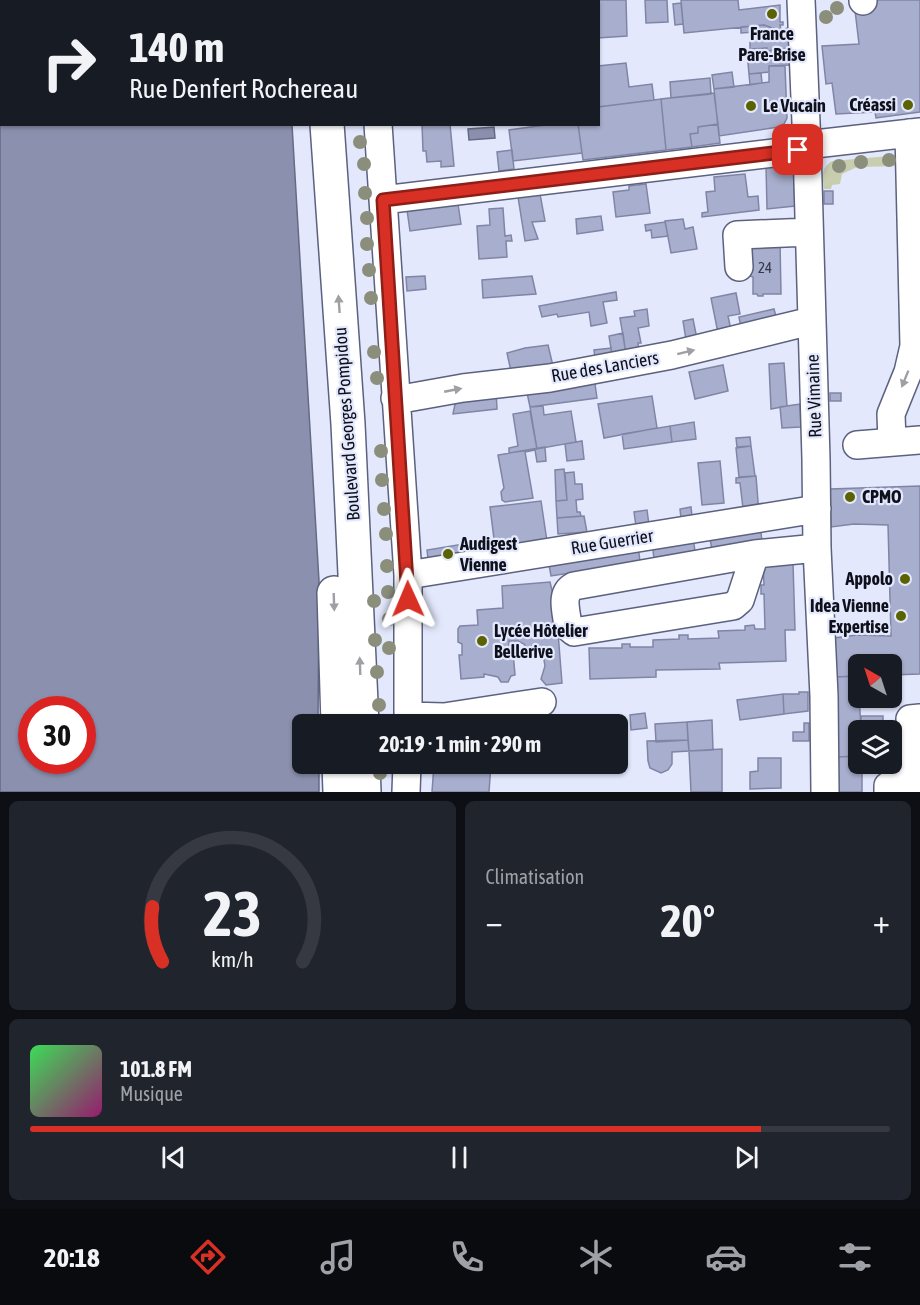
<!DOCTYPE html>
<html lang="fr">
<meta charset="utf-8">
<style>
:root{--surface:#171b24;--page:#20242c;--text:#f1f3f6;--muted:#9ea1a6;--line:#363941;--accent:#d93025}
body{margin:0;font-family:"Asap Condensed",sans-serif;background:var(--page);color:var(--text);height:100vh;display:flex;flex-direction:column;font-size:22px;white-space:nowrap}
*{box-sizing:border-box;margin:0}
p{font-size:20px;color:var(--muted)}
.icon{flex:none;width:33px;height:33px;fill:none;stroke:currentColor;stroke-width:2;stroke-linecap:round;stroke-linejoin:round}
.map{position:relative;height:792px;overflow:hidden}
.side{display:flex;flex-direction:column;gap:9px;padding:9px;background:#0d0f14;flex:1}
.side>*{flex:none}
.top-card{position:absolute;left:0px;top:0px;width:600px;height:126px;box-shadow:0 2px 4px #0004;background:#171b24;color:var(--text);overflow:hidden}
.needle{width:39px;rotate:321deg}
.buttons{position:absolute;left:848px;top:654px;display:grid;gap:12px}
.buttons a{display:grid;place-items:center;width:54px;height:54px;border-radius:9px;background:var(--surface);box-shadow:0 2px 4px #0004;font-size:30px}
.speed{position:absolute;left:18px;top:696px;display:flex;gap:12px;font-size:30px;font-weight:700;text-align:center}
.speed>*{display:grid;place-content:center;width:78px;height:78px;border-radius:50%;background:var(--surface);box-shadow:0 2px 4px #0004;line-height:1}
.speed .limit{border:9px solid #d22;background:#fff;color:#111}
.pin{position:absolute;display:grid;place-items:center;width:51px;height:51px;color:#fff;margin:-26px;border-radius:12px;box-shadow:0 3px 9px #0006}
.me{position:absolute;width:66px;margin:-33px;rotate:359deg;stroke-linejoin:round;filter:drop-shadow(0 0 4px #0008)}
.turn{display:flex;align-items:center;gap:21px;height:126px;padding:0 30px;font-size:27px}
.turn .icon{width:78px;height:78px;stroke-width:2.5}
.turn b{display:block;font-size:42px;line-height:51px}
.big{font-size:45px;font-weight:700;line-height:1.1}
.side .tile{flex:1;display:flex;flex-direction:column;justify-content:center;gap:9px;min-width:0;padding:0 21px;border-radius:9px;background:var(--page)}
.side .dial{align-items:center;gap:0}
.dial svg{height:156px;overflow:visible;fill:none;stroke:var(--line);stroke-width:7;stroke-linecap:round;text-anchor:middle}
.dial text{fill:var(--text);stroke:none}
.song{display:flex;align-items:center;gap:18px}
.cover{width:72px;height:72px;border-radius:9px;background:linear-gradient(135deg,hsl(130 70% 55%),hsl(320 70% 35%))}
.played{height:6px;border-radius:3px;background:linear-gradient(90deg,var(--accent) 85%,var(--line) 85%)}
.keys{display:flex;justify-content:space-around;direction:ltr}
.heat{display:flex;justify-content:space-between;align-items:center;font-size:33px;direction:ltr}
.side .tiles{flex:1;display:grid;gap:9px;grid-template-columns:1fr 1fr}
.tile:last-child{grid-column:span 2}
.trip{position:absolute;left:292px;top:714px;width:336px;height:60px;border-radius:9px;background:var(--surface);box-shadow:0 2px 4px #0004;font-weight:700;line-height:60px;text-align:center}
.tabs{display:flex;height:96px;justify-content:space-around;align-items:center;background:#090b0e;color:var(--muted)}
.tabs .icon{width:42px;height:42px}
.tabs .on{color:var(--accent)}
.tabs b{font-size:27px;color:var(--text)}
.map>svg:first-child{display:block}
.green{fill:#c8cdb0}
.water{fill:#8b90ae;stroke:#666a82;stroke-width:1.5;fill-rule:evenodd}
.building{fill:#a8aecd;stroke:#8085a5;stroke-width:1.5}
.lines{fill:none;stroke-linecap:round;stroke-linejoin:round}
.minor-casing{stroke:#5b617e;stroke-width:30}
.major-casing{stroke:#5b617e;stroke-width:36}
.minor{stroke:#fff;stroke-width:27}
.major{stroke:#fff;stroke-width:33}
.tree{fill:#8a8e7a}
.oneway{fill:#9f9fa4}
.route-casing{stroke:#8d1f18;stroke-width:15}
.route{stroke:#d93025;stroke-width:10}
.poi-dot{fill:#5b6200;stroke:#e4e8fd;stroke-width:2}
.labels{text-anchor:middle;stroke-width:4.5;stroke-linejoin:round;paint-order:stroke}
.number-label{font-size:15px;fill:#343848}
.poi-label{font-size:18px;font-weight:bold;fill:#0e101b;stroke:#e4e8fd;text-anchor:start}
.street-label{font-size:18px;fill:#0e101b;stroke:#e4e8fd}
</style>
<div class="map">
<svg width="920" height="792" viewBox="0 0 920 792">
<rect width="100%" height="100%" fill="#e4e8fd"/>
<path class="green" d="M901 155V166L857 167 842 174 840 184 832 185 831 189H824C823 177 820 169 832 161Z"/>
<path class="water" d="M0 0H284V1L2 2V124L292 125 319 581 318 724H303V764H319V792H0ZM32 710H82V760H32Z
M494 127 495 138 469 140 468 129Z"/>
<path class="building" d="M518 0H626L627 36 598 38V2Z
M645 0H667L668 22 646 23Z
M681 0H738L739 10 780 5V22H783V25H780L781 29 778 30 764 25 684 33Z
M868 0H920V112L876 118 875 112 836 114 832 83 826 84 822 46 859 44 854 2Z
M681 3 683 24 675 25 673 4Z
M764 25 778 30 789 28V48L767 51V48L750 49V38L756 37 755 32 741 33V27Z
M789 48V65L769 66V72L749 74 747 52 758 51V53L767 54V51Z
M626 63 629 87 652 84 654 100 598 107V66Z
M769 66H785L787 118 784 124 779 127 719 136 714 89 769 82Z
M732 72 734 87 714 89 712 75Z
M761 73 762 83 750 85 749 74Z
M710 78 711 94 671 98 670 82Z
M714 93 718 124 698 127V133L690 134 692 147 666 150 661 99Z
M661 99 666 150 583 160 578 124H598V107Z
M422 124H450L454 166 441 167V161L427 162 426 151H423Z
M552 124H578L582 153 513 161 509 130Z
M718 124 720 143 692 147 690 134 698 133V127Z
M512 150 514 169 499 171 497 152Z
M793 163 795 206 767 209 766 166Z
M745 174 748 197 758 196 759 210 702 217V213L708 212 706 192 715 191 714 177Z
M646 184 650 213 616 217 613 192 629 190V186Z
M824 191H833V204H824Z
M540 194 545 221 532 222 538 239 525 241 518 197Z
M458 204 461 224 410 231 407 210Z
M503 208 505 236 511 235 512 241H506L507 257 479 259 477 226 490 225 489 209Z
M601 216 603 230 577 234 576 219Z
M683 219 685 229 693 227 697 249 671 253 665 221Z
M665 222 668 236 652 238 651 230 646 231 645 225Z
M780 242 781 294H763V296H758L757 294H753V277L750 276V260H752V243Z
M425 276 426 289 407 291 406 277Z
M532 276 536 294 483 298 482 280Z
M616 292 617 300 603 302 607 323 591 326 589 312 558 317 557 314 542 317 539 306Z
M736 293 740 314 728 316 731 330 718 333 711 298Z
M647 309 649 326 638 328 641 343H638L640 358 627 360 620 318 635 316 634 311Z
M774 309 778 324 742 333 739 317Z
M693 319 697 339 687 346 683 321Z
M623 333 626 356 613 361 609 336Z
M548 345 554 370 512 376 507 353 525 348Z
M611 348 613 363 596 366 594 350Z
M784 363 787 406 771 409 769 364Z
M723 365 728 391 695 399 689 372Z
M594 377 597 398 530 407 526 388Z
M496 390 497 409 453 414 456 399Z
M830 393H841V401H830Z
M652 396 657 428 604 438 598 404Z
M800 404 801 427 782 428 780 407Z
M543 406 544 415 571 411 576 442 537 449 530 407Z
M530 411 537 449 509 453V448L518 446 513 414Z
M694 422 696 439 672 442 670 426Z
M670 426 672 442 624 449 622 434Z
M750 437 751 446 737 447 736 438Z
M582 441 584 459 567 461 565 444Z
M751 446 755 476 739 477 736 448Z
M545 447 546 461 537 462 535 450 525 452 533 498 505 502 502 500 501 492 504 488 498 455Z
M720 461 724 503 702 505 698 463Z
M564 469 567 500 556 501 555 470Z
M574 472 575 484H582L583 499 576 500 577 512H580L581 516 557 518 556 501 567 500 565 473Z
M756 476 759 514 744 517 740 483H736V478Z
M920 486V674L891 675V664H858V676L835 677 834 638 857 635 891 636 888 525 854 524 831 527 830 489Z
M541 501 548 548 429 566 427 550 494 539 490 507Z
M691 507 693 525 682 527 680 509Z
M647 510 650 532 637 534 634 512Z
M584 516 587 532 558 534 557 518Z
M760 525 762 541 712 550 709 533Z
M693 535 695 552 654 559 652 542Z
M638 544 640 562 551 576 548 559Z
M793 563 795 630H785L786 661 719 663 720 669 656 670V677L590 679 589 648H622V644H630V647H653V640L679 639V635H688V639L719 638 718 631 745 630V626L754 625 755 629H765L764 594H761V585H764L763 564Z
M550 582 556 607 562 683 546 685 541 679 545 666 543 654 536 646 534 645 527 649 524 644 518 641H509V652H513L515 675 511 676 508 682H501L498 677 484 674V677L461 679 459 655H462V644L458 642V629L460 626 478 625 477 610 503 608 502 586Z
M858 676 861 730H858V756L837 757 835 677Z
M799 692H808V711L784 714 783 694H799Z
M783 694 784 714 740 720 737 700Z
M645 713 647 728 631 730 630 715Z
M861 716H883V730H861Z
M712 720 713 750 689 751 687 722Z
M687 722 688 740 656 742 655 724Z
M804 723H809V741H793V732H804Z
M688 740 689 751 672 752V764L668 770 661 773 650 768 648 761 647 741Z
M722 749V792H691L689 751Z
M858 756V764H862V792H838L837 757Z
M758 758H781V788L750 789V772L758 771Z
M434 764H491L489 792H432Z"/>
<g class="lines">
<defs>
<path id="minor" d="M369 0V2
M411 0V2
M801 0 807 147 816 459 817 548 824 696 825 792
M863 0V1
M378 124 408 575V724
M383 200 798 150 815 144 920 132
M739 267 737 235 809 232
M395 398H407L463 388 550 378 672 355 811 321
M892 442 891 414 908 372 914 346 909 133
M857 445 920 440
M755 554 740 600 733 606 574 632 568 627C567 612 559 594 574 586L755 554 817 548
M408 575 817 509
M408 716 444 717 542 702
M406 792 407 764
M888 792V786L912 770
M913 792 910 719 920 718"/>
<path id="major" d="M297 0V2
M327 124 348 424 362 724
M334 593 338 724
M339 764 340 792
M363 764 364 792"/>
</defs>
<use href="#minor" class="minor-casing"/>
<use href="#major" class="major-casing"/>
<use href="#minor" class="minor"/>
<use href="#major" class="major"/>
</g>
<g class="tree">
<circle cx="837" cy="8" r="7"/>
<circle cx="826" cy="17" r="7"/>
<circle cx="360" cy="142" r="7"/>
<circle cx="889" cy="160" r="7"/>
<circle cx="861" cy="162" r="7"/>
<circle cx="364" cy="164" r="7"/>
<circle cx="839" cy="166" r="7"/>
<circle cx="365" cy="193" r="7"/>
<circle cx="367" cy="218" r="7"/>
<circle cx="367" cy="244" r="7"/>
<circle cx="369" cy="270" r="7"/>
<circle cx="371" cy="298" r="7"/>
<circle cx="374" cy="352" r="7"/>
<circle cx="377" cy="378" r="7"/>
<circle cx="381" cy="451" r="7"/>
<circle cx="382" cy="480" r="7"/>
<circle cx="384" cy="509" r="7"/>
<circle cx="386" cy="534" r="7"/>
<circle cx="387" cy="566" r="7"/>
<circle cx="388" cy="592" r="7"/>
<circle cx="374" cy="601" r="7"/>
<circle cx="389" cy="619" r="7"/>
<circle cx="375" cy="640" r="7"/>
<circle cx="389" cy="648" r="7"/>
<circle cx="377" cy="672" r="7"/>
<circle cx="379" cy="705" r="7"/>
<circle cx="380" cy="773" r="7"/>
</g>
<defs><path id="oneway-solid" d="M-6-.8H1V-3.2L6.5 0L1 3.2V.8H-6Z" transform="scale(1.5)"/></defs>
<g class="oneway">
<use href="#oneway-solid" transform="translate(339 304) rotate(-94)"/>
<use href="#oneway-solid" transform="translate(686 352) rotate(-14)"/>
<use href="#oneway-solid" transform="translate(905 379) rotate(112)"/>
<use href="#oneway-solid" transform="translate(453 390) rotate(-11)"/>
<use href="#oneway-solid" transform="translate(334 602) rotate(88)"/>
<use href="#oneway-solid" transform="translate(360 666) rotate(-92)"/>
</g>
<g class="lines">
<defs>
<path id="route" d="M408 599 383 200 798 150"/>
</defs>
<use href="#route" class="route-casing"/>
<use href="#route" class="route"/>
</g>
<g class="poi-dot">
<circle cx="772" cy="14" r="6"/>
<circle cx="908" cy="105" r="6"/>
<circle cx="751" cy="106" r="6"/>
<circle cx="850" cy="497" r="6"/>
<circle cx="448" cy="554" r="6"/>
<circle cx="905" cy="579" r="6"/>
<circle cx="901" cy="616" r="6"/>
<circle cx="482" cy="641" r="6"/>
</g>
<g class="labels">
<g class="number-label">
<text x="765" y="273">24</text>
</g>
<g class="poi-label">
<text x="772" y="40" text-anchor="middle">France<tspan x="772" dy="21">Pare-Brise</tspan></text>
<text x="896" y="111" text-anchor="end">Créassi</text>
<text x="763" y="112">Le Vucain</text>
<text x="862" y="503">CPMO</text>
<text x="460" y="550">Audigest<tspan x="460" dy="21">Vienne</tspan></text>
<text x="893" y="585" text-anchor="end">Appolo</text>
<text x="889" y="612" text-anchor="end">Idea Vienne<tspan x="889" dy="21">Expertise</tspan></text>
<text x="494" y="637">Lycée Hôtelier<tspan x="494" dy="21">Bellerive</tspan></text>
</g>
<g class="street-label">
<text transform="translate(605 367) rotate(-10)" y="6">Rue des Lanciers</text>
<text transform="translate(814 396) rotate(-92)" y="6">Rue Vimaine</text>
<text transform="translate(347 424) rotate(-94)" y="6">Boulevard Georges Pompidou</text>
<text transform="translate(612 542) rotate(-9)" y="6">Rue Guerrier</text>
</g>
</g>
</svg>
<div class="buttons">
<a><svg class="needle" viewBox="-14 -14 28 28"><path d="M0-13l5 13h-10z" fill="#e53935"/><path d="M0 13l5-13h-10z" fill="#9ea1a6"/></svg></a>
<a><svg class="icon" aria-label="layers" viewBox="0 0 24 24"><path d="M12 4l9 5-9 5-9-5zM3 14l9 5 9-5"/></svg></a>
</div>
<div class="speed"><div class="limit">30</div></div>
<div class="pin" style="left:798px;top:150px;background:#d93025"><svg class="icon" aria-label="arrive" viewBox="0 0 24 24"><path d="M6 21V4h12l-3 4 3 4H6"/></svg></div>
<svg class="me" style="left:408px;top:599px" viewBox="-20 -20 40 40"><path d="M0-17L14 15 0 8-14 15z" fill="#d93025" stroke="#fff" stroke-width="4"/></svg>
<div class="trip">20:19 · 1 min · 290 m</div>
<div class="top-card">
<div class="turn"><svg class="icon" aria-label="right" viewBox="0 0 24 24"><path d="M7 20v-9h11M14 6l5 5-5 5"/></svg><div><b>140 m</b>Rue Denfert Rochereau</div></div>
</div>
</div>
<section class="side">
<div class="tiles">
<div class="tile dial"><svg viewBox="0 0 100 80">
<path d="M14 69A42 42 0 1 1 86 69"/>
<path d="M14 69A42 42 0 0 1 9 41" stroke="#d93025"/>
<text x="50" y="56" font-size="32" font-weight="700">23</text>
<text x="50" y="72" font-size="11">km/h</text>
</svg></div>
<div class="tile"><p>Climatisation</p>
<div class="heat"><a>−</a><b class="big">20°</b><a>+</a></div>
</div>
<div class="tile">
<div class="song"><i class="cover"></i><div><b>101.8 FM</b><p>Musique</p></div></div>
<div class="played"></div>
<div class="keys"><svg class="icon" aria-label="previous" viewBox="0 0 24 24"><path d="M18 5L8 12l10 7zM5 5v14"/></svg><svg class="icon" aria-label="pause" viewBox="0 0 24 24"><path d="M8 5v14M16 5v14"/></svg><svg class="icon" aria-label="next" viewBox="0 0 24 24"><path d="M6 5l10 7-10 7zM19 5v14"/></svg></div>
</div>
</div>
</section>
<nav class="tabs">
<b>20:18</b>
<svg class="icon on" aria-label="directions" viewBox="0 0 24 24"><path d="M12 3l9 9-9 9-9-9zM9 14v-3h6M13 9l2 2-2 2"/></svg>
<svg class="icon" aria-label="music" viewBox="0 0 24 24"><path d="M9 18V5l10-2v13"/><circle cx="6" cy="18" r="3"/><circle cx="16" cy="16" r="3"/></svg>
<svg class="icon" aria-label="phone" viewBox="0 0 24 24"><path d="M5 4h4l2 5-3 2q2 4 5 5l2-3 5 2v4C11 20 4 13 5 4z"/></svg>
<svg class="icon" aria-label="climate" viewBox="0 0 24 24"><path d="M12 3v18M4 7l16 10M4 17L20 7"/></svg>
<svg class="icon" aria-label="car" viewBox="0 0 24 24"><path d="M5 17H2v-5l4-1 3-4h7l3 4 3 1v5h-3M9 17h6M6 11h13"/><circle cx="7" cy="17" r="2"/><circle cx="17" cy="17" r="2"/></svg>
<svg class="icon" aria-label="filters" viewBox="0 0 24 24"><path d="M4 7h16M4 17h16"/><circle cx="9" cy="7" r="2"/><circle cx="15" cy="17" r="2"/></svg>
</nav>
